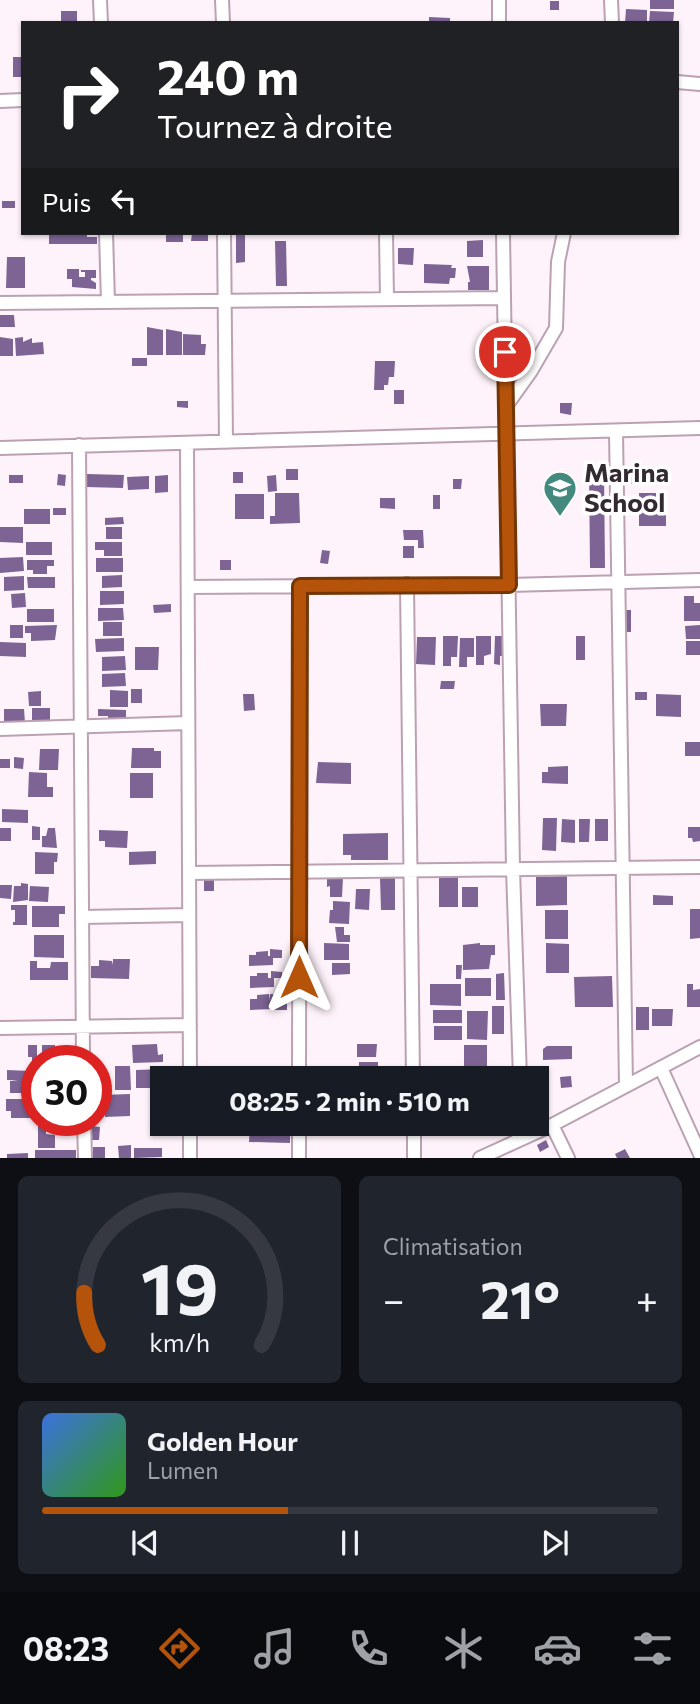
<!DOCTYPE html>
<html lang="fr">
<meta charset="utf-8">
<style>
:root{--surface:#171b24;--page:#20242c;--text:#f1f3f6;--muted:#9ea1a6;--line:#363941;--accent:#b45309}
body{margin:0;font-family:Commissioner,sans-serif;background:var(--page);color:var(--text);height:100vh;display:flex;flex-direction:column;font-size:26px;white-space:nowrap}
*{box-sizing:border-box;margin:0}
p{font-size:23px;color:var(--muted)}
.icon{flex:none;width:38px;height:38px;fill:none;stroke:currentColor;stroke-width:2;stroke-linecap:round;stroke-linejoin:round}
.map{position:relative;height:1158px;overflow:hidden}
.drawer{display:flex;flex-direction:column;gap:18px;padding:18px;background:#0d0f14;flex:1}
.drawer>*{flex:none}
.hud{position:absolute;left:21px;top:21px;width:658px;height:214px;border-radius:0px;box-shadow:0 2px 5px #0004;background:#202124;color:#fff;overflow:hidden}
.speed{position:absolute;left:21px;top:1045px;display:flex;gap:14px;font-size:35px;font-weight:700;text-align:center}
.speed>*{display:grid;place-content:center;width:91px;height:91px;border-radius:50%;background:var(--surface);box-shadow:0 2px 5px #0004;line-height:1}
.speed .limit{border:10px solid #d22;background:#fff;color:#111}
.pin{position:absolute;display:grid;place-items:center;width:60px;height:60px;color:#fff;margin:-30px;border:4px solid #fff;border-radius:50%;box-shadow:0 2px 7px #0007}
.me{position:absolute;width:77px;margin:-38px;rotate:0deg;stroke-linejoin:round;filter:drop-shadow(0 0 5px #0008)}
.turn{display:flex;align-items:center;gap:24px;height:147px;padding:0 21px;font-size:32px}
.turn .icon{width:91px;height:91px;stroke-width:2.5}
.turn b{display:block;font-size:49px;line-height:60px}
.then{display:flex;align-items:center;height:66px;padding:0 21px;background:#0003;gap:14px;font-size:26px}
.big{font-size:52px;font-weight:700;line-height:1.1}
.drawer .widget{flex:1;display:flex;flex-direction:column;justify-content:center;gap:10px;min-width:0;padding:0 24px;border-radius:10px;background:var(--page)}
.drawer .dial{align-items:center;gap:0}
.dial svg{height:182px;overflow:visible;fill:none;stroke:var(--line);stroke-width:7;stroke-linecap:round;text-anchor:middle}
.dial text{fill:var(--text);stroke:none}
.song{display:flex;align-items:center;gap:21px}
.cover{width:84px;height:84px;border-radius:10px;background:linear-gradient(135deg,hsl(220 70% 55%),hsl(110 70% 35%))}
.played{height:7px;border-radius:4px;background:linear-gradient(90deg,var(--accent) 40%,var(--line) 40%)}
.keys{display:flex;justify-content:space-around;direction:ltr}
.heat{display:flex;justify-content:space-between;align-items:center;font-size:38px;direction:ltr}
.drawer .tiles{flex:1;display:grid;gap:18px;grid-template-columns:1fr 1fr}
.widget:last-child{grid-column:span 2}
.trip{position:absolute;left:150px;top:1066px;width:399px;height:70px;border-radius:0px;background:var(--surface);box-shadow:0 2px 5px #0004;font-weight:700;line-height:70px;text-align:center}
.menu{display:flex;height:112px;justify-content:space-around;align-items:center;background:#090b0e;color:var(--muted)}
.menu .icon{width:49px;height:49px}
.menu .selected{color:var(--accent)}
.menu b{font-size:32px;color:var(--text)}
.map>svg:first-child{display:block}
.building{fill:#7d6494}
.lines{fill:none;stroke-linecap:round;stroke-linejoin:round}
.street-casing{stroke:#bba1b2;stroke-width:16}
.street{stroke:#fff;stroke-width:12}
.route-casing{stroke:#753606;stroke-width:18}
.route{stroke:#b45309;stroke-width:12}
.labels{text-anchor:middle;stroke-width:7;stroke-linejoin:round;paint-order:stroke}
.poi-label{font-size:26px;font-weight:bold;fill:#332930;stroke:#fff;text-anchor:start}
</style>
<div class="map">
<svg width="700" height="1158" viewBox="0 0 700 1158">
<rect width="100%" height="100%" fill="#fef3fa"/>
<path class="building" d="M650 0H674V9H650Z
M550 1H559V10H550Z
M626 9 647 10V23H625Z
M61 11H77V22L61 21Z
M650 11 674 12 673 23H649Z
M429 17 450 18V23H429Z
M13 57H23V77H13Z
M2 201H15V208H2Z
M49 233H87V237H97V244H49Z
M166 233 183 234V242H166Z
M192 233 208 234V241H191Z
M236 233H245V262L236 263Z
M483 240V257H467V241Z
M275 241H286L287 286H276Z
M398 248H414L413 265 398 264Z
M7 257H25V288H6Z
M424 264 452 265 451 268H456L455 278H450L449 284 424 283Z
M467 266H489V290H468V282H470Z
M67 269H79V277H85V272H81V270H96V278H91V280L96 283V289L72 287V279H67Z
M0 315H14L15 327H0Z
M147 327 163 330V355H147Z
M166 329 182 332V355H166Z
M183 334 201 335V344H206L205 355H183Z
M0 337 13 339V356H0Z
M23 337V342L32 338V343L43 342 44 354 16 356 15 338Z
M132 358H147V366H132Z
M375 361H395L394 377H389L388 385H384V390H374Z
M394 390H404V404H394Z
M177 401H188V408L177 407Z
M560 403H572L571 415 560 413Z
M630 466H639V484H631Z
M589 468H604L605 568H590Z
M286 469H298V480H286Z
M233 472H243V483H233Z
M58 474 66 475 65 486 57 485Z
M87 474 124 475 123 488 86 487Z
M9 475H23V483H9Z
M168 475V492L155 493V476Z
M276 475 277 491 268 492 267 476Z
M149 476V489L128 490 127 477Z
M453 479H462L461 489H453Z
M275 493H299L300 523 270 524V516H275Z
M639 493H656V499H666V526H639Z
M235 494H264V519H235Z
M433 495H440V509H433Z
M380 498H395V509L380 508Z
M53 508H66V515H53Z
M24 509H50V524H24Z
M123 517 124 524 105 525V518Z
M0 527H23V543L0 542Z
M106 527H122V539H106Z
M403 530H423L424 548H418V540H404Z
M26 542H52V555H26Z
M95 542H122V556H104V550H95Z
M403 546H414V558H403Z
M322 550 330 551 328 564 320 563Z
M23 557 24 571 0 573V558Z
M96 558H123V572H96Z
M27 560H54V566H47V574H33V570H27Z
M220 560H231V570H220Z
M122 575V587L102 588V576Z
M24 576V590L4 591V577Z
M27 577H55V588H28Z
M100 591H124V604L100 605Z
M25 593 26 607 12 608 11 594Z
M684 596H694V603H700V621H684Z
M171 604V612L154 613 153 605Z
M98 608H123L124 620 98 621Z
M27 609H54V622H27Z
M622 610H631V632H621Z
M103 622H122V636H103Z
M10 625H23V638H10Z
M57 625 55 640 31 641V633H25V626Z
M700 625V639H686L685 626Z
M443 636H458L457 657H451V666H443Z
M476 636H491V654L484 656V665H476Z
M495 636H507L506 656H500V665L494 664Z
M576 636H585V660H576Z
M417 637H436L435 665 416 664Z
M124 638V651L96 652 95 639Z
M460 638H474V657H467V667H459Z
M686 641H700V655H686Z
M0 642 26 643V657L0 656Z
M135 647H159L158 670H135Z
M125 656 126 670 102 671V657Z
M125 673 126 686 102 687V674Z
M441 681H455L454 689H440Z
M131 689H142V703H131Z
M110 690 128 691V707H110Z
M41 691V706H29L28 692Z
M635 692H647V700H635Z
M243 694H254L255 710 244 711Z
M656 694 681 695V717L656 716Z
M540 704H567L566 726H541Z
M32 708H50V722H32Z
M4 709H24L25 723 4 724Z
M98 709 126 710V722H108V716H98Z
M685 742H700V756H685Z
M132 748H154V751H161V768H131Z
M40 749H59L58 770H39Z
M14 757 24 758 23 769 14 768Z
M0 759H10V768H0Z
M318 762 351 763V784L316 783Z
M568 766V784L542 783V772H548V767Z
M29 772 47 773V787H53V797H28Z
M130 773H153V798H130Z
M2 809 28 810V823L2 822Z
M543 818H557L556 851 542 850Z
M562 819 575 820V843L561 842Z
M579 819H590L589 842H579Z
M595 819H608V841H595Z
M32 826 40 827V840H32Z
M688 827H700V841L693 842 692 838H688Z
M0 828H11V841H0Z
M48 828H55L57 848 42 847V836H46Z
M99 830 128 831 127 848 105 847V841H99Z
M388 833V860H351V855H343V834Z
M156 851V864L129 865V852Z
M35 852 58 853 57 862H54V874H35Z
M567 876V905L536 906V877Z
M395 877V910H381L380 878Z
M439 877H458V907H439Z
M327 878H343L342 897H330V886L327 887Z
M204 880H214V891H204Z
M21 883 28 884V900L13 902 14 886H21Z
M0 885H12L11 899 0 898Z
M30 886 49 887 48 902 29 901Z
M462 887H478V907H462Z
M356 889H370L369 910 355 909Z
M653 895 673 896V905H653Z
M333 901 350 902 349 924 329 923 330 910H333Z
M11 905H27V925H13V922H15V910H11Z
M32 906H65V914H59V927H32Z
M690 909H700V938L690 939Z
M545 910H568V939H545Z
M335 927H344V935H350V942H337Z
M34 935H64V958L34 957Z
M324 943 349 944V960H324Z
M480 943V945H495V955H491L489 969 463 970V945Z
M546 943 569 944V973H546Z
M270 949 282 950V958H273V965L249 966V955H256V952L268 951V956H270Z
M113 959H130L129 979 91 978V966H99V960L112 961 113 965Z
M30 961H37V968H50L51 962H68V980H30Z
M332 963H350V974L332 975Z
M456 965H462L461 979H456Z
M271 971 282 972V978H274V987L250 988V976H257V973H268V978H271Z
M504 973 505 1000H496V974Z
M612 976 613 1007H575L574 977Z
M465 978H491V996H465Z
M430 984H461V1006L430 1005Z
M687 984H693V990L700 989V1007H687Z
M269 994V1001L270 994 282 995V1001H274V1009L250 1010V999H257V995Z
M275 1002H287V1010H275Z
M492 1006H504V1034H492Z
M636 1007H649V1030H636Z
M652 1009H673L672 1026H652Z
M433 1010H462V1023H433Z
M467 1011H488L487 1040 467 1039Z
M434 1026H462V1040H434Z
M157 1044 158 1055 163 1054V1062L133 1063 132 1045Z
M357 1044H377L376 1057H357Z
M28 1045H37V1067H32V1057H28Z
M42 1045H55V1050H73L74 1060H42Z
M464 1045H487V1071H464Z
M547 1046H572V1059L543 1060V1049Z
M359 1062H378V1067H384V1075H359Z
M115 1066H130L131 1090H115Z
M96 1067H105V1085H96Z
M166 1068H175V1078H166Z
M163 1069V1080L155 1081V1088H136V1070Z
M7 1070 31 1071 30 1093H10V1081L18 1080H7Z
M33 1073H37V1094H33Z
M571 1076 572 1087 561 1088 560 1077Z
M130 1094V1116L105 1117V1106H102L101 1095Z
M6 1099H33V1118H11V1111H6Z
M250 1124H290V1143L249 1142Z
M423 1124H441L440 1130 423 1129Z
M38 1126H46V1134L55 1135V1148H38Z
M92 1126 100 1127 99 1140H91Z
M546 1140 549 1147 540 1152 537 1145Z
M131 1145V1158H119L118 1146Z
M93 1147H105V1158H93Z
M134 1148H162V1157L134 1158Z
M625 1149 630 1158H617L615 1154Z
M35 1150H76V1158H35Z
M28 1153V1158H7V1154Z"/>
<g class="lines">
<defs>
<path id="street" d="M100 0 101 23
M222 0 223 23
M499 0V23
M611 0 612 23
M677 82 700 84
M0 101 23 100
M106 233 108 302
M224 233 226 442
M386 233 387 299
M503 233 513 869 520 1078
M0 303 504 298
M506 406 531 371 556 328 558 262 564 233
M616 431 626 1086
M187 444 190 1078
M79 445 83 1060
M0 448 700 428
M407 584 413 1078
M188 587 509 585 700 580
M0 729 188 723
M189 873 700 867
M82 917 189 915
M0 1028 190 1025
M661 1068 700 1154
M299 1078 300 586
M84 1120 85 1158
M414 1124V1158
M552 1125 568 1158
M518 1140 519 1124
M190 1158V1124
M299 1158V1124
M480 1158 552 1125 700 1047"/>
</defs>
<use href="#street" class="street-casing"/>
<use href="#street" class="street"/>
</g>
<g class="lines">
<defs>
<path id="route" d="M299 977 300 586 509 585 505 352"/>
</defs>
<use href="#route" class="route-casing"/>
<use href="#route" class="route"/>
</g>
<defs>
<symbol id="school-pin" viewBox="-11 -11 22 30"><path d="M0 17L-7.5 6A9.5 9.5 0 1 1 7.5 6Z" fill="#44897e" stroke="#fff"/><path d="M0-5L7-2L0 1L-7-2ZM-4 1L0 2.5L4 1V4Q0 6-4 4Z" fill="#fff"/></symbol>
</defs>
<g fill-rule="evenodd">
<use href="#school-pin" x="541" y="469" width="38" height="52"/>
</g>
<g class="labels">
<g class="poi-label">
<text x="584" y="482">Marina<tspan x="584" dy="30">School</tspan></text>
</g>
</g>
</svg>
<div class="speed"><div class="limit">30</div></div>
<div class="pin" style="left:505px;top:352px;background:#d93025"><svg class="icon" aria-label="arrive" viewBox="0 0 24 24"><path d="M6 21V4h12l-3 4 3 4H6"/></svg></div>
<svg class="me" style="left:299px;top:977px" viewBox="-20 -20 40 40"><path d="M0-17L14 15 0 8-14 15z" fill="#b45309" stroke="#fff" stroke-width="4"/></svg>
<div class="trip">08:25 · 2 min · 510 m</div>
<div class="hud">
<div class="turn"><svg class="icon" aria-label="right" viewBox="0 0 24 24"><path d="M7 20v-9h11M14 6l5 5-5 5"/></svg><div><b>240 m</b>Tournez à droite</div></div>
<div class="then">Puis<svg class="icon" aria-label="left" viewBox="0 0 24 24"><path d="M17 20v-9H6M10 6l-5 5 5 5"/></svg></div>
</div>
</div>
<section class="drawer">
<div class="tiles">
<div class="widget dial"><svg viewBox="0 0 100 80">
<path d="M14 69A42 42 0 1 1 86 69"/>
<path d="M14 69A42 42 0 0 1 8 46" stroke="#b45309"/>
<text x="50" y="56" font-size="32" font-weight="700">19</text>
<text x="50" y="72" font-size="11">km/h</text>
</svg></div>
<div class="widget"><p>Climatisation</p>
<div class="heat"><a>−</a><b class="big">21°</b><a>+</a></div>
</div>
<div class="widget">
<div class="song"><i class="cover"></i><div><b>Golden Hour</b><p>Lumen</p></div></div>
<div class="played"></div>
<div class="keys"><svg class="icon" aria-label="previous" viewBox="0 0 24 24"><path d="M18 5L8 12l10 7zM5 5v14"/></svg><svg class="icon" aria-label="pause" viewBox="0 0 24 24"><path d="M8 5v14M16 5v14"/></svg><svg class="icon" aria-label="next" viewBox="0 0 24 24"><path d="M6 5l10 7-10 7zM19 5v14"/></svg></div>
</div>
</div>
</section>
<nav class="menu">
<b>08:23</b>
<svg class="icon selected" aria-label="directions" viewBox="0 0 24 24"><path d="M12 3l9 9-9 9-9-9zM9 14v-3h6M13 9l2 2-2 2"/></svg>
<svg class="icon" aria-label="music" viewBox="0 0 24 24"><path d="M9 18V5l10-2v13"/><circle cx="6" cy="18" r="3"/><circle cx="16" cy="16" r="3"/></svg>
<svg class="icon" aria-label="phone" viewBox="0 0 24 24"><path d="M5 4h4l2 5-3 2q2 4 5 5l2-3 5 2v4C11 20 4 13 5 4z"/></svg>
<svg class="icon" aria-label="climate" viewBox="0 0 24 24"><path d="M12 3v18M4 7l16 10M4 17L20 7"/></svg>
<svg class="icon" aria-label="car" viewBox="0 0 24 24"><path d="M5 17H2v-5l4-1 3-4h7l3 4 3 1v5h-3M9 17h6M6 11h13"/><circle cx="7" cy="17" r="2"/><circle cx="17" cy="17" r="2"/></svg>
<svg class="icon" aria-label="filters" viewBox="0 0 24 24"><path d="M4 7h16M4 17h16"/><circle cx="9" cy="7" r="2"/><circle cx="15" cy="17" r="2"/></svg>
</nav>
